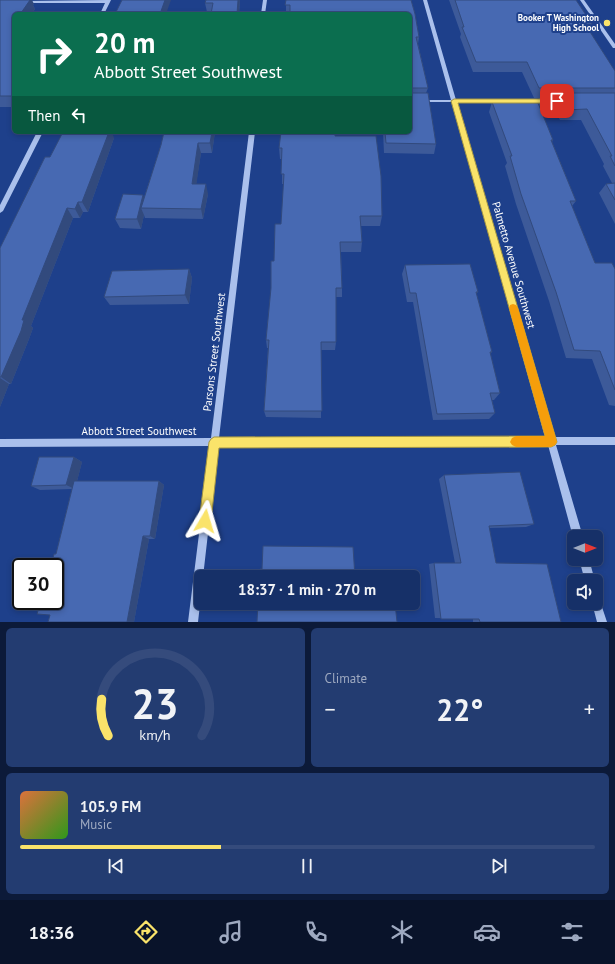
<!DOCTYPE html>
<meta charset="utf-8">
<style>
:root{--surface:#163068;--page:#233c71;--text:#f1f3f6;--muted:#9ea9c0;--line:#354b7c;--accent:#fae36a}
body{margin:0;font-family:"PT Sans",sans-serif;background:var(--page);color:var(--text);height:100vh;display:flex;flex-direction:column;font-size:15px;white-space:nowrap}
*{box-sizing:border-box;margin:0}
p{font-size:13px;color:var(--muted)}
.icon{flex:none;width:22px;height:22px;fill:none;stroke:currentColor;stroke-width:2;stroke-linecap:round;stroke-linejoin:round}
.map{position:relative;height:622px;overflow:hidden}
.panel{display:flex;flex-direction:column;gap:6px;padding:6px;background:#0c1a39;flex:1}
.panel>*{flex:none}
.top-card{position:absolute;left:12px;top:12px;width:400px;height:122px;border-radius:6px;box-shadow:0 2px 6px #0003,0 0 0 1px var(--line);background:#0b6e4f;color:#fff;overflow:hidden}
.needle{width:26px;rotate:90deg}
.controls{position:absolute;left:567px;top:530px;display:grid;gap:8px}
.controls a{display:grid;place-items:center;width:36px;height:36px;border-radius:6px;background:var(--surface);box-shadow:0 2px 6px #0003,0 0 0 1px var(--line);font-size:20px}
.speed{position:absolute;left:12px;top:558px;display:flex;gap:8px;font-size:20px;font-weight:700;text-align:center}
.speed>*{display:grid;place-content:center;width:52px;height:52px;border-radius:50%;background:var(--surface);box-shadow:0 2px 6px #0003,0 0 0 1px var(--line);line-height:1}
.speed .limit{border:2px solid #111;border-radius:6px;background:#fff;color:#111}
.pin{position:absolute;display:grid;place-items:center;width:34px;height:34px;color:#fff;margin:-17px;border-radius:8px;box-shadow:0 2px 6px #0006}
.me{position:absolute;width:44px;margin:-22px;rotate:7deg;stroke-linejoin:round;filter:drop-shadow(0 0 3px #0008)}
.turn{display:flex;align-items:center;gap:14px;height:84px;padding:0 16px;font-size:18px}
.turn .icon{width:52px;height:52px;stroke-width:2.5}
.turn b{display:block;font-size:28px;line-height:34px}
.then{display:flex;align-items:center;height:38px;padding:0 16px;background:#0003;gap:8px;font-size:15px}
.big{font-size:30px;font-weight:800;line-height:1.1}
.panel .card{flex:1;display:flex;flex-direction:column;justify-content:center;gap:6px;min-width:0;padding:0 14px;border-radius:6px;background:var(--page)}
.panel .dial{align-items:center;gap:0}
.dial svg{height:104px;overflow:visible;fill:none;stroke:var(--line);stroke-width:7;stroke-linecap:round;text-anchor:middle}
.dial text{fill:var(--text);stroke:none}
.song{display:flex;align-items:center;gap:12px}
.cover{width:48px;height:48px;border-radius:6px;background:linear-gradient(135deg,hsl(20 70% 55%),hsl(110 70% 35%))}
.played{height:4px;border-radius:2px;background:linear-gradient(90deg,var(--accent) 35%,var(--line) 35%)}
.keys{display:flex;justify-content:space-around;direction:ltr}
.heat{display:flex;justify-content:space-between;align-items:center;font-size:22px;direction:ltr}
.panel .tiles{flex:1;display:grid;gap:6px;grid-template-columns:1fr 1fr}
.card:last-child{grid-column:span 2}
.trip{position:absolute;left:194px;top:570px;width:226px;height:40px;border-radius:6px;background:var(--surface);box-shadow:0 2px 6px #0003,0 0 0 1px var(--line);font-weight:800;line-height:40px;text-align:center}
.tabs{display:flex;height:64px;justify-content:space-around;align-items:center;background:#09132a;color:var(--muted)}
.tabs .icon{width:28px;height:28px}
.tabs .active{color:var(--accent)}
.tabs b{font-size:18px;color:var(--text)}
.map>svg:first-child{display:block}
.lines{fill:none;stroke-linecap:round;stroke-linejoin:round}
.minor{fill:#aac0ec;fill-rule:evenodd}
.wall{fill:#3d5a99}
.shaded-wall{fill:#324a7d}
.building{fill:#4769b2;stroke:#324a7d}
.route{fill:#fae36a;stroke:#a29445}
.slow{fill:#f59e0b}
.poi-dot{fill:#fae36a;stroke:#1e408b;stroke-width:1.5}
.labels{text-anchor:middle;stroke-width:4;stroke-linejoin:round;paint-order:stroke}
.far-poi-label{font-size:9px;font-weight:bold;fill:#fff;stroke:#1e408b;text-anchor:end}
.street-label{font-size:11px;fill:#fff;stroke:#1e408b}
</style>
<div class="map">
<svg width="615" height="622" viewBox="0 0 615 622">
<rect width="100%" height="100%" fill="#1e408b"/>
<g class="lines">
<path class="minor" d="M107 0H111L104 14H100L105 3H25L23 2 25 1Z
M263 0H267L265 14H261Z
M423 0H427L456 100H547L549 101 547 102H457L554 437H615V445H556L583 537H574V538L573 537 548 445 218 446 203 577H201V596L198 622H188L210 446 0 447V439L211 438 249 132H255L219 438 545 437 452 102H410V100H451Z
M580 0H584L615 44V48H613Z
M37 132H43L3 211 0 213V205Z
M579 559H589L595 581H585Z
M596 596 599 598 607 622H597L592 603H596Z"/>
</g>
<path class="wall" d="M0 0 34 4 33 5 35 9 32 14H14V107H0Z
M206 0H240L239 14H211V12H207L205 3Z
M286 0H411L415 14 419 37 418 44 428 88 426 93H428L436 144 434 154 384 153 383 132H410V14H286Z
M449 0H576L592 24 589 31 615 71V224L599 193 606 184 612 183 603 166 604 164 581 120H560L551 104 540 109 553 140 552 142 576 201 572 206 595 263 615 269V406L609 405 592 359 566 358 549 301 516 204 505 166 507 163 489 112 492 102 537 103 539 98H534L522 72H473L460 37 461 34Z
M215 132 212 153H201L196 184 208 194 203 219 145 218 144 215 141 229 120 228 115 219 144 198 161 145Z
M335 136 382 216 380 226H361L362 242 361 252H341L342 288V297H336V342L335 350H321V418L266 417 264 411 268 348H267L266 340 274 261 281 224 284 184H282V159H280L279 148Z
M114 138 88 212H83L80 218H73L31 326 33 328 29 339 11 384H9L0 407V248L50 157Z
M405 265 478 292 476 294 492 352 490 354 500 393 494 400H492L495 413 489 419 433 420 413 302H407L402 274Z
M189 269 192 278 189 304 110 305 104 297Z
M74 457 82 462 77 481H159L164 485 155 539H149L134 622H48L50 615 56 554 72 489 40 490 31 486Z
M444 475 534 524 526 527 489 528 496 563 561 622H473V619L435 618 429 564 434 563H455L439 479Z"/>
<path class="shaded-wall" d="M26 0H32L34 4 33 5 35 9 31 14 21 13Z
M165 0H171L166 14H160Z
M238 0H240L239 14H237Z
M556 94 551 104 539 109 544 99Z
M109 132H112L114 138 88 212 82 202Z
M212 132H215L212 153 210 143Z
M198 143 201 153 195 194 192 184Z
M206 184 208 194 203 219 201 209Z
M143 195 147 205 141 208 144 215 141 229 137 219Z
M78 202 83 212 80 218 75 209Z
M67 208 73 218 31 326 33 328 29 339 11 384 1 377 22 320Z
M189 269 192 278 189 304 185 295Z
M0 378 9 384 0 407Z
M74 457 82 462 75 489 66 485Z
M159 481 164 485 155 539 150 536Z
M143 536 149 539 134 622H127Z"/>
<path class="building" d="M0 0H30L21 13 59 14H14V96H0Z
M122 0H165L160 14H115Z
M206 0H238L237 14H211L213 3H205Z
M286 0H411L415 14 419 37H416L428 88H412L411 92 412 93H428L436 144 386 143 385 132H410V14H290V5H285Z
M455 0H576L592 24H585L615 71V88H539L527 62H476L462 27H464Z
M541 93H615V166L610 156H612L587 109 565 110 556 94 544 99Z
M492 102 538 103 553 140H551L576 201H570L595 263H612L615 269V390L600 351 574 350 556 292 521 194 510 156H512Z
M63 132H109L82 202H78L75 209 67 208 22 320H24L21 331 1 377H0V248L45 157H50Z
M164 132H212L210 143H198L192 184H206L201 209 141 208 161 145Z
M281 132H335V136H376L381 176 382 216H360L362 242H340L342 288H336V342H321L322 411H264L269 340H266L271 288V261H274L275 224H281L284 174H281L282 148H279Z
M615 183V200L606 184Z
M123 194 143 195 137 219H115Z
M470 264 478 292H476L492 352H490L500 393H490L495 413 437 414 416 293H410L405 265Z
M189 269 185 295 104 297 112 271Z
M39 457H74L66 485 31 486Z
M520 472 534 524 489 526 496 563 547 564 561 622H480L479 619H441L434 563H461L444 475Z
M74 481H159L150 536H143L127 622H48L50 615 37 614 41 601H55V567H51L54 554H56Z
M263 546 353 547 355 577H259L260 569H262Z
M258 603H395L397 622H257Z"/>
<path class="route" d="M557 99 560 101 559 103H458L557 442 555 445 551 447 219 448 211 521 209 525 205 527 201 525 199 521 209 442 211 439 214 437 545 436 451 101 454 99Z"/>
<path class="slow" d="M513 304 516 305 518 308 557 442 555 445 551 447H516L512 445 510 442 512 438 516 436H545L509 308 510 305Z"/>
<circle class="poi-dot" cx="607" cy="23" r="4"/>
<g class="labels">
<g class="far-poi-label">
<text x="599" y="21">Booker T Washington<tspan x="599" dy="10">High School</tspan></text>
</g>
<g class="street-label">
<text transform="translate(514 265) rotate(74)" y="4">Palmetto Avenue Southwest</text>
<text transform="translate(214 352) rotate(-83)" y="4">Parsons Street Southwest</text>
<text x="139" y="435">Abbott Street Southwest</text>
</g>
</g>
</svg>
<div class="controls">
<a><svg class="needle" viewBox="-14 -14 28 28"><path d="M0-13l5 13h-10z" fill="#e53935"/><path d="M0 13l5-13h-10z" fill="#9ea9c0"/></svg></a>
<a><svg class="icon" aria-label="sound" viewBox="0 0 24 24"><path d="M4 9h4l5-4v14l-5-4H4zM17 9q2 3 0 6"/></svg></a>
</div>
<div class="speed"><div class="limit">30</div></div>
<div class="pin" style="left:557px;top:101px;background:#d93025"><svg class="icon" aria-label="arrive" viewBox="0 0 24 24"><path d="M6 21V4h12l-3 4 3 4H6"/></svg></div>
<svg class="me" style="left:205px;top:521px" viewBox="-20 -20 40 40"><path d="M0-17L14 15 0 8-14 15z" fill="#fae36a" stroke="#fff" stroke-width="4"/></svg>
<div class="trip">18:37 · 1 min · 270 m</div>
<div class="top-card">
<div class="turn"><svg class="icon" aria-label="right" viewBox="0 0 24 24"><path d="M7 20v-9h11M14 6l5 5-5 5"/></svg><div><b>20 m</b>Abbott Street Southwest</div></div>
<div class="then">Then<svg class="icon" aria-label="left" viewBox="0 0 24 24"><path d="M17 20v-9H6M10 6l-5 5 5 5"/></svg></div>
</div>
</div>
<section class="panel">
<div class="tiles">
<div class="card dial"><svg viewBox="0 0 100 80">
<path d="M14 69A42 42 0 1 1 86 69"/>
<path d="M14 69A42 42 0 0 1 9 41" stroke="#fae36a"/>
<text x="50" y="56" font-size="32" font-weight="700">23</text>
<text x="50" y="72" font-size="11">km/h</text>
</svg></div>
<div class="card"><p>Climate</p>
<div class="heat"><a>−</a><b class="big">22°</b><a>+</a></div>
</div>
<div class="card">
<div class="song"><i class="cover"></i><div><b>105.9 FM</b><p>Music</p></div></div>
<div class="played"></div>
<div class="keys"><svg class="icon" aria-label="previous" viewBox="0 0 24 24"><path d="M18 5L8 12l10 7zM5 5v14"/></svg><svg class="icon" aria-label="pause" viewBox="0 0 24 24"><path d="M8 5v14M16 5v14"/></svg><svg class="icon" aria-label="next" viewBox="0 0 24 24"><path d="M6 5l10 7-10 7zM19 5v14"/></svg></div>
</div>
</div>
</section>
<nav class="tabs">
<b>18:36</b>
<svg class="icon active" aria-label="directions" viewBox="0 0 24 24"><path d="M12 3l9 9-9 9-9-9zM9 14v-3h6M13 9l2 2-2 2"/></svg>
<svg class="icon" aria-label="music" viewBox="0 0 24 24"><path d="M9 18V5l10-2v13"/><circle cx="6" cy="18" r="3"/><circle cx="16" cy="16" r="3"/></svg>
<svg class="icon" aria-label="phone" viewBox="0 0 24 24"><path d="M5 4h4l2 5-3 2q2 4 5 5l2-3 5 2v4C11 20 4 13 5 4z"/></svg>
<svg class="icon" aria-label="climate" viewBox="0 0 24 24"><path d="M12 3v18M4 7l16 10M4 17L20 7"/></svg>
<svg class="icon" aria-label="car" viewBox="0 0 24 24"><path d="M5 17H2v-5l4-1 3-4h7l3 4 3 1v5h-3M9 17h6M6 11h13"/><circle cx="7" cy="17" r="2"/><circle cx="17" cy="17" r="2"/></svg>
<svg class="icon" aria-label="filters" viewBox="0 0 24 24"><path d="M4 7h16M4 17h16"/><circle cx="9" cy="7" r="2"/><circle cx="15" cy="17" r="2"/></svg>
</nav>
